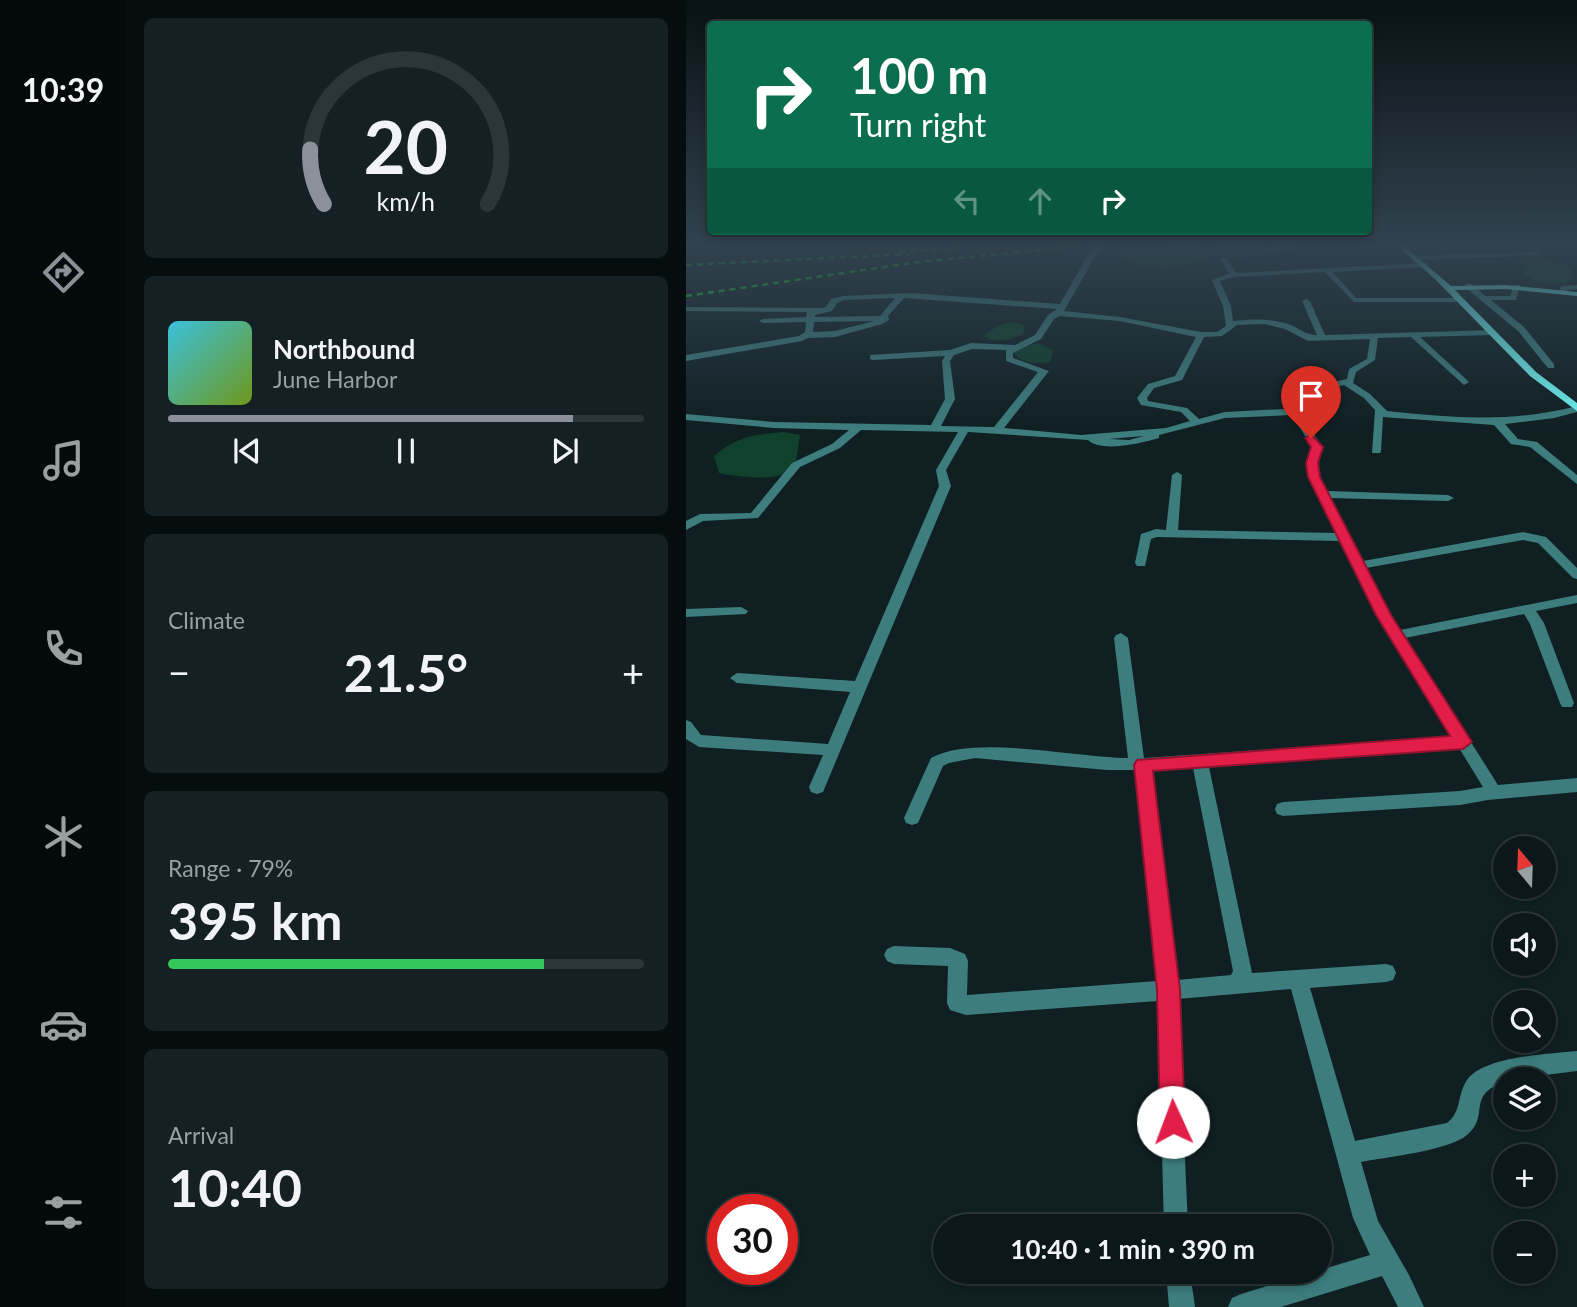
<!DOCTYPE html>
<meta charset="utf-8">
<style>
:root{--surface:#0b171a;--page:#142023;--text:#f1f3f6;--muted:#9a9fa2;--line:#2b3639;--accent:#8c9099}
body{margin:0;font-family:Lato,sans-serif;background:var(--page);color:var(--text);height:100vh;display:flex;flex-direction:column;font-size:26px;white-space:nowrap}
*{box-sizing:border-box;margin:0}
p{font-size:23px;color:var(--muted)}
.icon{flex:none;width:38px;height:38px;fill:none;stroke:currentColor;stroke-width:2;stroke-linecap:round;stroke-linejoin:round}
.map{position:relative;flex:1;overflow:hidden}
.panel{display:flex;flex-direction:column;gap:18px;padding:18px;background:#060d0e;width:560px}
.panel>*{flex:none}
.hud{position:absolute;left:21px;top:21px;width:665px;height:214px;border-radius:7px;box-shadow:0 4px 10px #0003,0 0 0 2px var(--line);background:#0b6e4f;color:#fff;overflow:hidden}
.needle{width:46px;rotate:341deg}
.controls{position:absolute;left:807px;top:836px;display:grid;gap:14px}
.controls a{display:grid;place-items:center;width:63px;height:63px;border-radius:50%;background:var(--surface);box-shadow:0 4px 10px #0003,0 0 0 2px var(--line);font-size:35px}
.speed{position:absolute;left:21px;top:1194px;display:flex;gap:14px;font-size:35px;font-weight:700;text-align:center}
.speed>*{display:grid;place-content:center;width:91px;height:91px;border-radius:50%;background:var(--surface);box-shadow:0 4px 10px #0003,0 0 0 2px var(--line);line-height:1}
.speed .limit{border:10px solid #d22;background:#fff;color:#111}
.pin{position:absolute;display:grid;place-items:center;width:60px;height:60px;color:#fff;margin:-72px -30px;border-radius:50% 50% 50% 0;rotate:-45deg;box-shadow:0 0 7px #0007}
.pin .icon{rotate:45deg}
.me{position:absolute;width:77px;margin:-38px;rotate:358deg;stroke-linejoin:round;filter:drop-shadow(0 0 5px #0008)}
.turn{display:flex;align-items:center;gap:24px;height:147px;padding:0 28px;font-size:32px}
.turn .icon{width:91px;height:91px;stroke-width:2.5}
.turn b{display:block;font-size:49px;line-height:60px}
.lanes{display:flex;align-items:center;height:66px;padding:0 28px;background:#0003;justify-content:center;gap:35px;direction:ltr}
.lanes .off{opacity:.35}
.big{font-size:52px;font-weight:700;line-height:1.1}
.panel .widget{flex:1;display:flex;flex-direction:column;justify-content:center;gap:10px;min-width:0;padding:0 24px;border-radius:10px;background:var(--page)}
.panel .dial{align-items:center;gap:0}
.dial svg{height:182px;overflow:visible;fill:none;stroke:var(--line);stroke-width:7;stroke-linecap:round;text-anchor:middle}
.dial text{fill:var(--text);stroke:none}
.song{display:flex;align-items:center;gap:21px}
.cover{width:84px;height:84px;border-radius:10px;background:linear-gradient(135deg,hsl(190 70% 55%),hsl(80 70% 35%))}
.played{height:7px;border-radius:4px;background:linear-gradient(90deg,var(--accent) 85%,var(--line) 85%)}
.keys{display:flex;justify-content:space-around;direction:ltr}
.heat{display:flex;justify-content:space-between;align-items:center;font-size:38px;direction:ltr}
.charge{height:10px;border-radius:5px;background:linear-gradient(90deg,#34c759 79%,var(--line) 0)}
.trip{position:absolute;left:247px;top:1214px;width:399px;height:70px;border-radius:35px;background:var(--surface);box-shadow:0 4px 10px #0003,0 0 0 2px var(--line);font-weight:700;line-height:70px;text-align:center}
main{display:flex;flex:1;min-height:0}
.menu{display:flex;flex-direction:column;width:126px;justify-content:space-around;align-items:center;background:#04090a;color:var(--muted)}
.menu .icon{width:49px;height:49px}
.menu .selected{color:var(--accent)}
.menu b{font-size:32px;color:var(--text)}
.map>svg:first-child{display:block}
.water{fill:#0f412c}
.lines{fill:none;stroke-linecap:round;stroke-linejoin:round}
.street{fill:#3d7d7e;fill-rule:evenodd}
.secondary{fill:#70f6f5;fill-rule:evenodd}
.rail{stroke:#0fec1e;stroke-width:2.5;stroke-dasharray:6 5;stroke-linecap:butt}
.route{fill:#e11d48;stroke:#92132f;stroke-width:2}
</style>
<main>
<nav class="menu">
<b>10:39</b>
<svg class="icon selected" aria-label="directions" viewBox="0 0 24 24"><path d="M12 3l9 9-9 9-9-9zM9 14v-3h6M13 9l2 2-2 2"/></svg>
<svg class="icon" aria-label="music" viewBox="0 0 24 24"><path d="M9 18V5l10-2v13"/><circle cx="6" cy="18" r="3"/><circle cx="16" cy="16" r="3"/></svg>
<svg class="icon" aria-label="phone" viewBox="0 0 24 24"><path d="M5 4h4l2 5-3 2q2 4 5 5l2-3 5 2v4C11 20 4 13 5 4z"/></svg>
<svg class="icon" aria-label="climate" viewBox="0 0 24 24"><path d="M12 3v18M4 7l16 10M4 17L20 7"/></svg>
<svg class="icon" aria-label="car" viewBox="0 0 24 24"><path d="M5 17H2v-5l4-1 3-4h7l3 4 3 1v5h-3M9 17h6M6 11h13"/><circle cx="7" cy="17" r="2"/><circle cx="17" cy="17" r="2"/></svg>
<svg class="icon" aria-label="filters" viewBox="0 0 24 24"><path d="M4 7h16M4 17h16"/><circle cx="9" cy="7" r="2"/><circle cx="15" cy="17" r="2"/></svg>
</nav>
<section class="panel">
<div class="widget dial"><svg viewBox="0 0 100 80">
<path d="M14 69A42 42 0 1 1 86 69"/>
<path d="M14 69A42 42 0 0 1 8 45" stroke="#8c9099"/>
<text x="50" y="56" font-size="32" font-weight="700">20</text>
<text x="50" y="72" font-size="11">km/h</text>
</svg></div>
<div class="widget">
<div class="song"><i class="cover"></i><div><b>Northbound</b><p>June Harbor</p></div></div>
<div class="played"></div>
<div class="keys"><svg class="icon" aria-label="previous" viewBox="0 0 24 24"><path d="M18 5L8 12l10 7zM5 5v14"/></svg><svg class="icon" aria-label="pause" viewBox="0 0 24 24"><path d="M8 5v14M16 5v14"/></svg><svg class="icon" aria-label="next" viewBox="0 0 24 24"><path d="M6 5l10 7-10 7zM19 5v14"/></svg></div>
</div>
<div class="widget"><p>Climate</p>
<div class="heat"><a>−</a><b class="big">21.5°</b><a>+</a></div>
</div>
<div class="widget"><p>Range · 79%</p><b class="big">395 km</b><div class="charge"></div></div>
<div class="widget"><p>Arrival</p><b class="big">10:40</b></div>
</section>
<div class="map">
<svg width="891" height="1307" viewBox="0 0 891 1307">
<rect width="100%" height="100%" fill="#0f1f22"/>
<path class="water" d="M479 246H519L528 253C514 268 462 268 442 262L436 252Z
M524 246H611L614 250 541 259Z
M849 258 862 259 884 268 887 279C872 287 849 284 836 273L844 267 835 261Z
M328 322 339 326 337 334C324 340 309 344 297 336L313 325Z
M352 343 367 350 364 362C350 363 335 365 327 351Z
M98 432 114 435C112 444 112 460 107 467 97 483 50 477 33 473L28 456C49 437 70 434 98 432Z"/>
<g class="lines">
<path class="street" d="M407 246H415L378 311 434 317 515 332H531L540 326 537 306 526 280 543 274 534 258H540L550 273 741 263 742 265 738 267 647 272 670 298H772L776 300 775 302H668L639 272 548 277 534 281 545 306 547 321C566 319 587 318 605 325 614 329 620 335 631 335L616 301 620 299 624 301 639 335 808 330 809 332 805 335 734 337 781 380 783 382 778 385 725 337 692 338 689 360 670 372 667 383 684 394 701 411C767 418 826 423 891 406V412L868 418 819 424 832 439 851 442 891 475V484L844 447 825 444 808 425 697 417 695 451 694 453H686L689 410 678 398 658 385 637 390C633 403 631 413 615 414L636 447C631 465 632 474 641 491L762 495 768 498 762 501 644 498 677 561 837 532 860 537 891 568V579L887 578 852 543 837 540 680 568 714 630 891 595V603L850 611 858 623 888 703 886 707H876L874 703 844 624 838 614 719 638 812 785 891 778V792L802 800 774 805 597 816 591 814 589 809 591 804 597 802 774 791 797 787 773 748 523 767 566 973 700 964 707 966 710 973 707 980 700 982 624 988 669 1141 761 1123C776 1112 771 1094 781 1080 798 1056 864 1054 891 1051V1071L819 1080V1082C779 1095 805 1115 781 1135 762 1151 700 1157 675 1162L692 1221 723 1275 738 1307H712L696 1276 595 1307H542L546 1298 555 1294 627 1272H634V1270L684 1255 667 1218 605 989 492 999 502 1227H478L472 1001 280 1015 264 1010 261 1003 262 966 208 964 201 961 198 955 201 949 208 946 264 948 279 954 282 961 281 995 471 981 450 770H421L289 758 263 763 257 766 232 823 226 825 220 823 218 818 245 758C289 734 390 758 442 758L428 638 430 635 435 633 442 638 458 758 766 737 691 615 654 541 471 537 465 539 459 566H451L449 563 455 534 470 529 480 530 486 475 491 472 496 475 492 530 651 533 623 477 621 463 626 447 606 415 539 418 473 435V438C456 443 415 453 402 440L282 432 260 470 265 486 137 792 131 794 125 792 123 787 137 755 13 747 0 739V720L5 722 15 735 142 744 164 692 51 683 44 678 51 673 169 681 253 486 250 470 272 432 175 430 154 448 114 467 72 518 17 521 0 530V521L14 514 65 513 106 463 146 444 163 430 88 428 0 420V414L88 422 245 425 259 399 256 361 259 356 187 360 184 359V355L264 350 285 343 329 345 349 335 362 315 371 309 218 298 202 316 203 320 196 324 149 337 122 338 116 341 0 361V355L113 336 119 332 120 322 77 323 73 321 77 319 120 317 121 312 0 311V307L136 308 140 307 145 299 157 296 225 293 374 304ZM209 298 194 316 129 317V315L146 311 151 303 158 300ZM374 316 434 321 510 337 489 376 462 384 451 398 455 405 495 412 504 421 480 428 395 435 318 428 363 371 327 358V353L355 339 368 319ZM188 321 149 331 127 332 128 322ZM579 324 599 329 622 341 684 339 681 359 663 369 661 379 630 386 623 405 618 408 539 412 513 419 501 408 462 401 461 398 468 388 496 380 518 337 536 336 551 325ZM286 349 320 350V361L352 372 308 427 255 426 269 399 264 361 268 355ZM458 436 443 440 423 439ZM507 768 547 971 545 975 491 980 466 770Z
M846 246H852L856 255 729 260 725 258 729 256 849 252Z
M780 284H786L799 296H824L828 285H834L830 300H805L838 327 868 364V368H862L832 331 780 288Z
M891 285V289L881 290 877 294 873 292 875 286Z
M55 607 62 611 60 614 0 617V609Z
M480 1272H504L509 1307H483Z"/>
<path class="secondary" d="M711 246H718L765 286 820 285 891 292V296L820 289 769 290 850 372 891 403V411L844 376 749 279Z"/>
<path class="rail" d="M213 252 273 248
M0 265 223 254
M0 296 233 262 395 246"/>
</g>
<linearGradient id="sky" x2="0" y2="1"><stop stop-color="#081113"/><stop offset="0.57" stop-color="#31424f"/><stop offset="1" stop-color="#31424f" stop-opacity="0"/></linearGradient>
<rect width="891" height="429" fill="url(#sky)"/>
<path class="route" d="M625 434 637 447 632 463 634 477 705 615 786 742 777 749 467 771 494 990 499 1122 496 1131 487 1134 478 1131 474 1122 471 990 448 765 451 760 764 736 690 615 622 477 620 463 625 447 619 438Z"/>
</svg>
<div class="controls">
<a><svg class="needle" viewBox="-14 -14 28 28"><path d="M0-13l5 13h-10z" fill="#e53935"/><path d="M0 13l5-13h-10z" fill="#9a9fa2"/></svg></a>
<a><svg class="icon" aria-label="sound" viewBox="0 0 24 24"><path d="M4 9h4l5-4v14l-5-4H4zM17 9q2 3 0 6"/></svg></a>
<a><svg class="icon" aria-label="search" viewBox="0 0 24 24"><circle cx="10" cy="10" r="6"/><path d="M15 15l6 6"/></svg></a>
<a><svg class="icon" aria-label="layers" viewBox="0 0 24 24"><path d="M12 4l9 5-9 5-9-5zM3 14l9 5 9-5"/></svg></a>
<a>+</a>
<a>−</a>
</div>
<div class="speed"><div class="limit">30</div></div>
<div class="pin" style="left:625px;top:438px;background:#d93025"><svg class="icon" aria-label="arrive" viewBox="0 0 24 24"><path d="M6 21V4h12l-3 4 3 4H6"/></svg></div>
<svg class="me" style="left:487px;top:1122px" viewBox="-20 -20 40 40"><circle r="19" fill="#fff"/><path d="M0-13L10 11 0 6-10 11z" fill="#e11d48"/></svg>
<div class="trip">10:40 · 1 min · 390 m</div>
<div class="hud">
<div class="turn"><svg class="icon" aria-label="right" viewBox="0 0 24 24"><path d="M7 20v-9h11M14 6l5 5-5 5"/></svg><div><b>100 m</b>Turn right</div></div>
<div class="lanes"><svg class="icon off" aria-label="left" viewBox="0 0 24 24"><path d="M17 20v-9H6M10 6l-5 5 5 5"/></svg><svg class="icon off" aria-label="ahead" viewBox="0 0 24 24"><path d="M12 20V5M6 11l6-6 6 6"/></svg><svg class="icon" aria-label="right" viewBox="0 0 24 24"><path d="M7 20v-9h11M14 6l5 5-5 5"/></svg></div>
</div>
</div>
</main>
